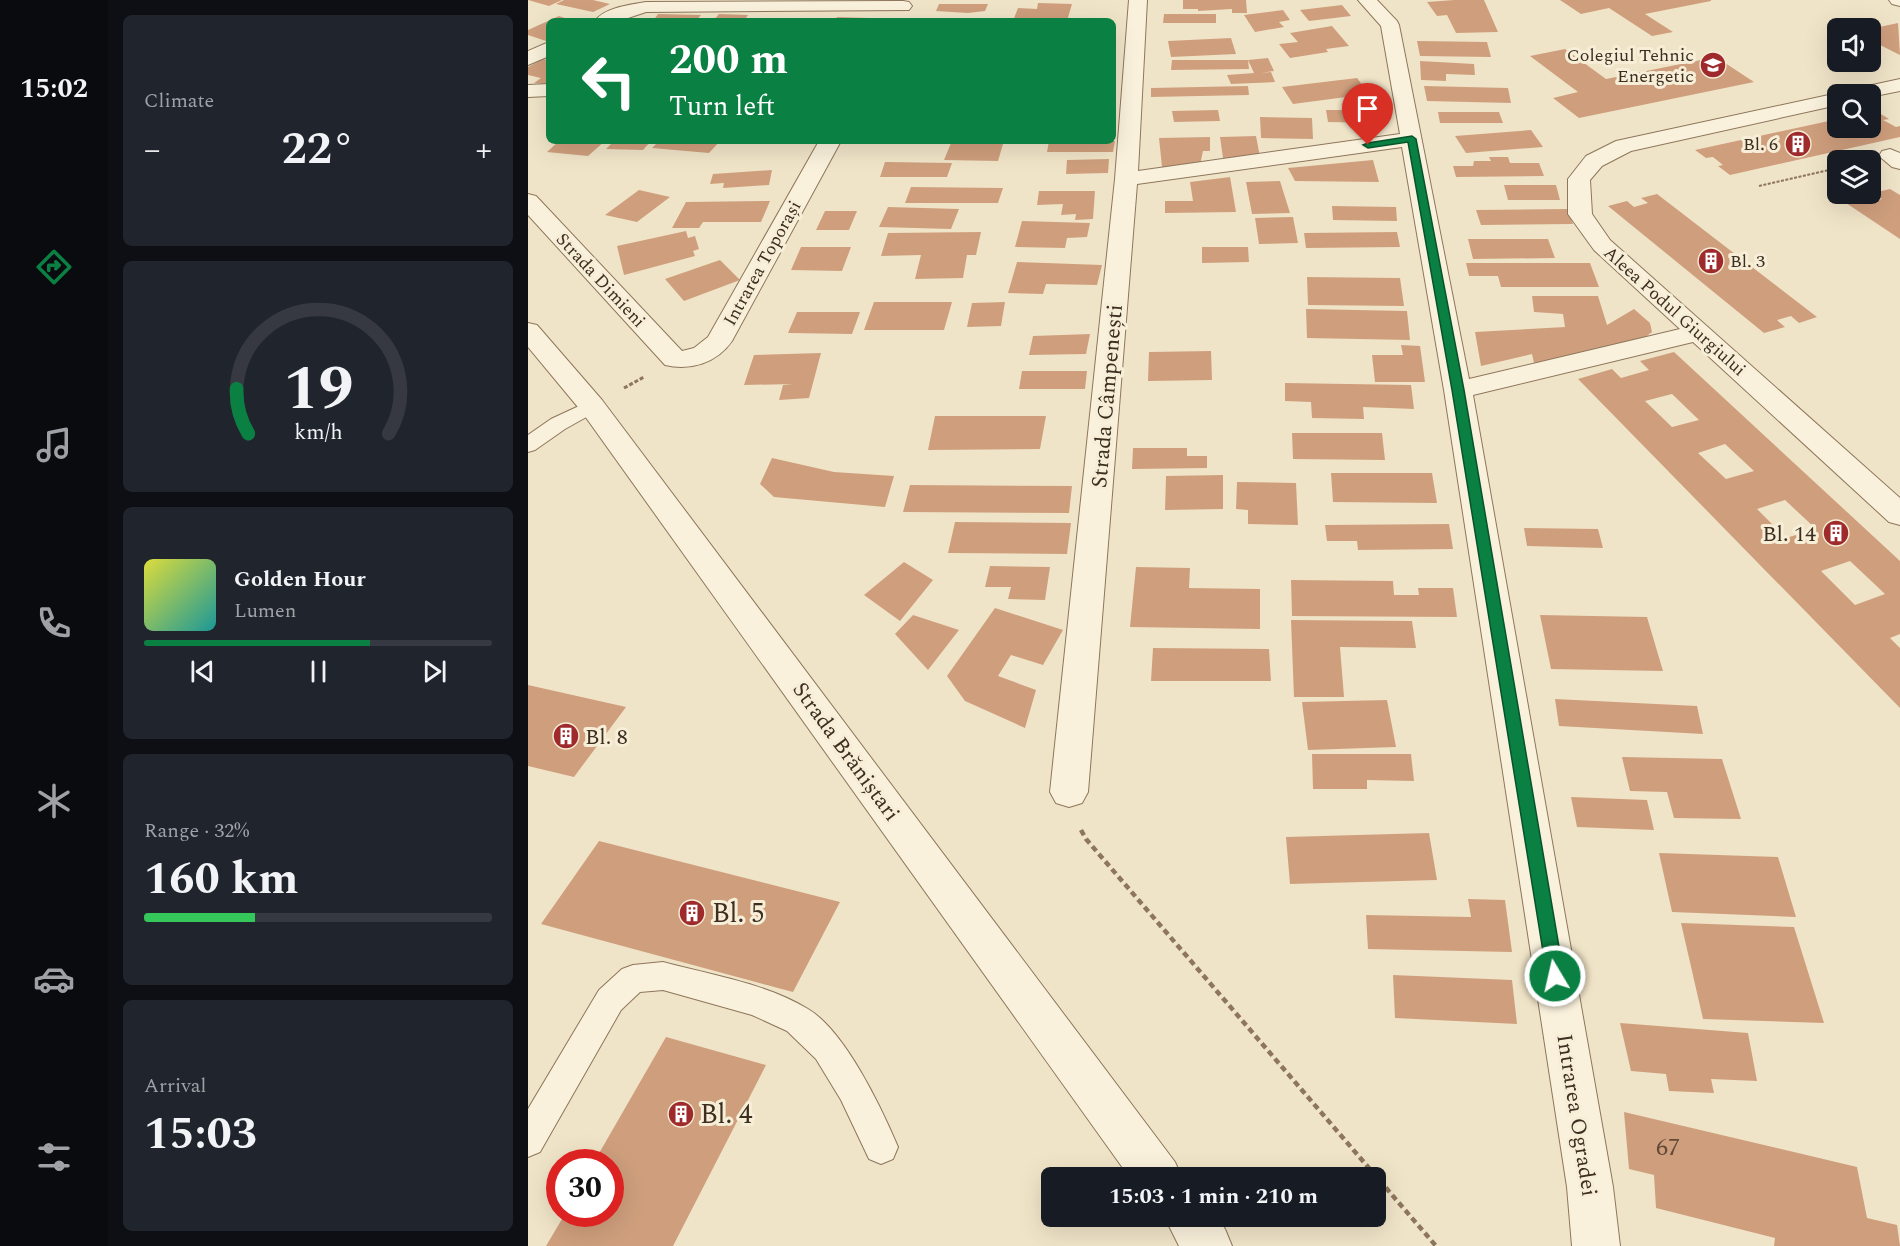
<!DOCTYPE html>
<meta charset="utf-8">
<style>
:root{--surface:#171b24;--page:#20242c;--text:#f1f3f6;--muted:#9ea1a6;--line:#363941;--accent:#0b8043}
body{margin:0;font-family:Spectral,serif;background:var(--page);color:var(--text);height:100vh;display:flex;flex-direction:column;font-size:22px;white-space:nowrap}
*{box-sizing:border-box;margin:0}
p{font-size:20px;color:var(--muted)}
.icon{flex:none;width:33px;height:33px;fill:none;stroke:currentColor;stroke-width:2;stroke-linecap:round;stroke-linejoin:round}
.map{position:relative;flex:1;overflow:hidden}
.panel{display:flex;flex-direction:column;gap:15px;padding:15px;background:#0d0f14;width:420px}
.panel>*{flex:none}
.banner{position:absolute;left:18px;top:18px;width:570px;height:126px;border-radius:9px;box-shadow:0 6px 24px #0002;background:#0b8043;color:#fff;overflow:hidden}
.buttons{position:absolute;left:1299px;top:18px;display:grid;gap:12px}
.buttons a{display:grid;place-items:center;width:54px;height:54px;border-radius:9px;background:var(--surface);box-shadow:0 6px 24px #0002;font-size:30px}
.speed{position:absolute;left:18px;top:1149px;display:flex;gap:12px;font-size:30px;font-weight:700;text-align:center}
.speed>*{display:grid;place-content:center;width:78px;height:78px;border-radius:50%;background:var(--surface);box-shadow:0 6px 24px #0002;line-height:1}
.speed .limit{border:9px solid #d22;background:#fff;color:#111}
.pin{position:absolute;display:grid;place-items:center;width:51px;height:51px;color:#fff;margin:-62px -26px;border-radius:50% 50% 50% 0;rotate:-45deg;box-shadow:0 0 6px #0007}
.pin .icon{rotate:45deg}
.me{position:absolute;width:66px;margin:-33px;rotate:351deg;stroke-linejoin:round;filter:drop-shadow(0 0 4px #0008)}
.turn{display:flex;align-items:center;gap:21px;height:126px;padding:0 24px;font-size:27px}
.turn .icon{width:78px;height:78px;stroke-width:2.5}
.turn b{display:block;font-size:42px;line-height:51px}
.big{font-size:45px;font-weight:700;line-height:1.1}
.panel .card{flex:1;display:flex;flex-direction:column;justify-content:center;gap:9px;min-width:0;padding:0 21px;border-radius:9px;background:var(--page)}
.panel .dial{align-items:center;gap:0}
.dial svg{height:156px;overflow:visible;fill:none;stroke:var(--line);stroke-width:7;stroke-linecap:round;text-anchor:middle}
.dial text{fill:var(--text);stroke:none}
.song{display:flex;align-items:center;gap:18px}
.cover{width:72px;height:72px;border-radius:9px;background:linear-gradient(135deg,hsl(60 70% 55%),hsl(180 70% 35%))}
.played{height:6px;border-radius:3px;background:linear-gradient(90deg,var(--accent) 65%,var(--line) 65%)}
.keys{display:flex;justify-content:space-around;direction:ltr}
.heat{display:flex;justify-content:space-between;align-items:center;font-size:33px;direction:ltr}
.charge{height:9px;border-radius:4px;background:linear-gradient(90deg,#34c759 32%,var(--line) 0)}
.trip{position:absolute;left:513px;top:1167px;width:345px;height:60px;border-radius:9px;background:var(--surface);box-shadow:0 6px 24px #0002;font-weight:700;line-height:60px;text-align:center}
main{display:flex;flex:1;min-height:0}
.dock{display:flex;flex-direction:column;width:108px;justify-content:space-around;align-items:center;background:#090b0e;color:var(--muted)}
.dock .icon{width:42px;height:42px}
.dock .on{color:var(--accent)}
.dock b{font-size:27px;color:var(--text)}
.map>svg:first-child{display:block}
.building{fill:#cf9f7d;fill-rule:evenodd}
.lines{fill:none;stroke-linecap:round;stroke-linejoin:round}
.service-casing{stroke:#8d765c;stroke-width:2}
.minor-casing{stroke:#8d765c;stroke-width:2}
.path-far2{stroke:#8d765c;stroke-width:2;stroke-dasharray:3 1.5;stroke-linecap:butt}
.path-far1{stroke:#8d765c;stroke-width:3;stroke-dasharray:4 2;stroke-linecap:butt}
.path{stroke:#8d765c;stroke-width:4.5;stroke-dasharray:6 4;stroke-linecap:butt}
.service{fill:#faf1dc;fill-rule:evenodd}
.minor{fill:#faf1dc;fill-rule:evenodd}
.route{fill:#0b8043;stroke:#07532c;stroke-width:1.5}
.labels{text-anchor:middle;stroke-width:6;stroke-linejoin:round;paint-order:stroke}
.far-poi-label{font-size:18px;fill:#3d2e20;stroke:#f7eed8;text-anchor:end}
.far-street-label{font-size:18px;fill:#3d2e20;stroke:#f7eed8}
.street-label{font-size:22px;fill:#3d2e20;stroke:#f7eed8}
.poi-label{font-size:22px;fill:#3d2e20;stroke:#f7eed8;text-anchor:end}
.near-number-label{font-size:24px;fill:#624a37}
.near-poi-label{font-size:27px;fill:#3d2e20;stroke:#f7eed8;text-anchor:start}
</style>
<main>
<nav class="dock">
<b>15:02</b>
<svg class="icon on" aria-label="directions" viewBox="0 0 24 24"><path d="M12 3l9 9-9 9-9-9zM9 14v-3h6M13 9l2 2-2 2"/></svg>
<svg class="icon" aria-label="music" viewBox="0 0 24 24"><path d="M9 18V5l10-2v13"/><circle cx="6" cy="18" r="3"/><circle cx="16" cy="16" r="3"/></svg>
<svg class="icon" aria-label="phone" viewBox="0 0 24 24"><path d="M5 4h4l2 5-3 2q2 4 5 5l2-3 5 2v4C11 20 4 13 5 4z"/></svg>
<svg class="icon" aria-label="climate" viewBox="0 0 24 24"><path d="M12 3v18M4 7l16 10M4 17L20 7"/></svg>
<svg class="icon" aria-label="car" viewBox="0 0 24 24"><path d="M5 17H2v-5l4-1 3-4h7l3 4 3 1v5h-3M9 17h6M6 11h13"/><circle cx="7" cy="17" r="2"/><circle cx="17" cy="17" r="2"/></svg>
<svg class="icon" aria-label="filters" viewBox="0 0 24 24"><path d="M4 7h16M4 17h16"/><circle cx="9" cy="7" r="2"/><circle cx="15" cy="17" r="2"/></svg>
</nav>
<section class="panel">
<div class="card"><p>Climate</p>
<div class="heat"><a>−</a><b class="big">22°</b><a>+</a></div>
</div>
<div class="card dial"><svg viewBox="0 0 100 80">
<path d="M14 69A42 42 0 1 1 86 69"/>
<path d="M14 69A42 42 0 0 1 8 46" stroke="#0b8043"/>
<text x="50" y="56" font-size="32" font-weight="700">19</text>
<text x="50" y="72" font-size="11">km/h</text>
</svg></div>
<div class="card">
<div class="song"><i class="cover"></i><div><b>Golden Hour</b><p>Lumen</p></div></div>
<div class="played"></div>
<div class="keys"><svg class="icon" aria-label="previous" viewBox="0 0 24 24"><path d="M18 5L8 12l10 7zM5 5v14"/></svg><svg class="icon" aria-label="pause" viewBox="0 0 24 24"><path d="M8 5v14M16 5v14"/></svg><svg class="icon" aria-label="next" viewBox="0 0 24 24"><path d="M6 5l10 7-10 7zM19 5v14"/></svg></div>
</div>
<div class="card"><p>Range · 32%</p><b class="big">160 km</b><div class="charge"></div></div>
<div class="card"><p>Arrival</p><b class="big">15:03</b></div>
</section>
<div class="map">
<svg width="1372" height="1246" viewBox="0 0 1372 1246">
<rect width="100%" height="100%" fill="#f0e4c8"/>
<path class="building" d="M0 0H34L21 6Z
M36 0H65L82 4 65 12 28 4Z
M655 0H718L719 13H704V9L670 11V9H655Z
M926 0H956L970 32 928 33 919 15 909 16 899 2Z
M1032 0H1183V1L1117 14 1145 32 1124 36 1081 8 1053 14Z
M510 3 544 4 539 21H485L490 8 509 9Z
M411 4H460L457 11 440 13 408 11Z
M814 5 823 16 781 21 772 10Z
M755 10 762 20 751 22 756 27 727 32 716 15Z
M130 14 173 15 168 21H125Z
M191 14 220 15 216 21H185Z
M636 14H688V23H635Z
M31 16 45 21H21V42L0 35V30Z
M309 17 341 18 339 21H307Z
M1370 23 1372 55 1342 40V29Z
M804 26 821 46 798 49 800 52 762 58 751 44 770 42 762 33Z
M703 38 708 54 643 57 640 41Z
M889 41 959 42 963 57 892 56Z
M1037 49 1078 79 1188 57 1226 82 1051 118 1025 98 1050 92 1002 56Z
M740 58 746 71 733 73 743 72 747 82 703 84 699 75 726 73 720 60Z
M15 59 21 60V84L6 83 13 78 0 75V67Z
M644 60H720L721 69 643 70Z
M892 61 946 64 947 75 918 74V81L893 80Z
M829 78 841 94 765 104 754 87Z
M720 86 721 95 623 97V88Z
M896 86 980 88 983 103 899 101Z
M690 110 692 121 646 122 644 111Z
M798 110H848L851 123 800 122Z
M1348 111 1361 119 1355 120 1368 127 1372 126V137L1202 175 1190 166 1195 165 1185 157 1178 158 1167 150 1310 119V128H1342V112Z
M910 112H971L975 123H912Z
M732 117 784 118 785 139 733 138Z
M1003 130 1015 147 938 153 927 136Z
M728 136 732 157 695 158 692 137Z
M682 137V151H675L672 165 634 167 631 138Z
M31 141H77L60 156 19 152Z
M86 141H123L115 150 78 149Z
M131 141H192L181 153 124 148Z
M521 141H587L585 152H519Z
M423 143 475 144 470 161 416 160Z
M961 157H980L982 163H1011L1016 176 928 177 925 166H945L946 161H963Z
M581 159 580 173 538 174 539 160Z
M845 160 851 182 767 181 760 168Z
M357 162 424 163 419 177H352Z
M244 170 241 185 195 188 196 183 182 184 185 174Z
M702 177 708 212 637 213V201H665L662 182Z
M752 181 762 213 724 214 718 182Z
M976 185H1028L1032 200H980Z
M383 187 475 188 470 203H377Z
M1362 189 1372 195V239L1315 201 1334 196 1343 202 1354 199 1345 193Z
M111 190 142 197 109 222 77 215Z
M511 191H567L565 219 547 220 548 214 533 215 535 204 509 205Z
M1129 194 1289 317 1271 323 1263 316 1249 320 1257 327 1236 333 1080 206 1099 201 1106 207 1120 203 1113 198Z
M242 201 233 222H175L171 228H144L158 202Z
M804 206 868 207 869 221 805 220Z
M360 207 431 209 423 229 351 227Z
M1039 209 1045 224 953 225 948 210Z
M297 211H329L321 230H288Z
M765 217 770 243 731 244 727 218Z
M494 221 562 223 559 237 539 238 537 248 487 247Z
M158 231 160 238 167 236 171 249 165 251 167 256 96 275 89 246Z
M453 232 448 255H439L435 278 387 279 393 255 353 256 360 233Z
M869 232 872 247 778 248 776 233Z
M940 239H1020L1027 258 945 259Z
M273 247H323L314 271 263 270Z
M674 247H720L721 262 674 263Z
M192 260 212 280 156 301 137 279Z
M489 262 574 265 569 285 518 284 515 294 480 293Z
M938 263H1062L1071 287H973L970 276H941Z
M779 277 872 278 876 306 780 305Z
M1004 296H1070L1079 325 1106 309 1122 323 1124 332 1116 338 1006 363 1004 354 953 366 947 332 1037 327 1035 314 1006 312Z
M346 302H424L416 330H336Z
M477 302 473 326 439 327 444 303Z
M778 309 879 311 882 340 779 338Z
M269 312H332L324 334 260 333Z
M562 334 558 354 501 355 505 336Z
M873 345 892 346 897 382H847L844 355H875Z
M683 351 684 380 620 381 621 352Z
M1146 352 1372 561V634L1362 638 1372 648V708L1050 379 1084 369 1093 378 1121 370 1112 361ZM1144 394 1171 420 1144 427 1117 401ZM1197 444 1226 471 1198 479 1170 453ZM1257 500 1288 529 1258 538 1229 509ZM1322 561 1357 594 1327 605 1293 571Z
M293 353 281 398 251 400 255 385 265 384 216 385 226 355Z
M494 371H559L557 389H491Z
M757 383 883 385 886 409 835 407 836 419 784 418 783 402 757 401Z
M407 416H518L512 449 400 450Z
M764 433H854L857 460 765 459Z
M605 448H659V456H679V468L604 469Z
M244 458 306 472 366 476 357 507 246 497 232 484Z
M803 473H904L909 503 805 502Z
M695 475V509L637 510 638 476Z
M709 482 768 483 770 525 720 524V510L708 509Z
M382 485 544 486 541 513 375 512Z
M427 522 543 523 539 554 420 553Z
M921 524 925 549 830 550 829 541H799L797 525Z
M996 528 1070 529 1075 548 999 546Z
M376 562 405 580 372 621 336 595Z
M462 566 522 567 517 600 480 599 483 587H457Z
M608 567 662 568 661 588 732 589V629L602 627Z
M763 580 865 581 866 595H891L890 588H925L929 617 764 616Z
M467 608 535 630 515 665 483 655 470 676 508 690 497 728 437 701 419 676Z
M385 615 431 630 400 670 367 634Z
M1012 615 1119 617 1135 671 1023 669Z
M763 620 884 621 888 648 812 647 816 697H766Z
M625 648 741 649 743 681H623Z
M0 685 98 707 46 777 0 766Z
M1027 699 1169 706 1175 734 1031 726Z
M859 700 868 747 780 750 774 702Z
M784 754H883L886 781 839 780V789H785Z
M1094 757 1194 759 1213 819 1146 818 1139 792 1102 791Z
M1043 797 1119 800 1126 830 1049 827Z
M901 833 909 880 762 884 758 837Z
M71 841 312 902 265 992 13 924Z
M1131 853 1250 857 1268 917 1144 912Z
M940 899 977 900 984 952 840 949 838 915 943 917Z
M1153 923 1266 927 1296 1023 1175 1019Z
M865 975 984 980 989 1024 867 1018Z
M1092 1023 1220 1033 1229 1081 1183 1079 1186 1093 1141 1091 1138 1074 1103 1071Z
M138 1037 238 1065 145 1246H18L37 1214H82V1162H66Z
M1096 1112 1329 1167 1339 1218 1369 1225 1372 1246H1246L1247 1238 1128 1208 1126 1175 1101 1169Z"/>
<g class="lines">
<defs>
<path id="service" d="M64 400 71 402 74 406 71 410 37 429 7 450 0 452V435L23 419Z
M135 962C183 975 237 983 280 1009 317 1031 353 1107 370 1147L365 1159 353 1164 341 1159 313 1100 288 1059 259 1031 224 1015 135 990 112 992 93 1010 12 1152 0 1157V1109L71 990 94 969 105 965Z"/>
<path id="minor" d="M601 0H619L610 171 872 134 853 26 830 0H849L869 21 871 25 941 379 1152 329 1066 250 1040 214V179L1058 156 1088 141 1310 93 1316 94H1310V105L1103 151 1074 166 1062 180 1064 214 1082 240 1372 498V525L1361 522 1165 342 945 395 1085 1187 1092 1246H1044L1039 1187 916 390 874 147 609 184 560 792 554 803 541 807 528 803 522 792 587 179Z
M1361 0H1372V6L1364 4Z
M375 1 381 2 384 6 381 10 118 12 91 21H67C77 7 102 5 118 2Z
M21 42V56L0 65V51Z
M1372 79V91L1342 97V94H1318L1321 90Z
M21 84V96L0 97V85Z
M291 141H313L204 341C189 363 162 371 137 365L0 215V194L8 196 154 351 166 348 180 337Z
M1362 149 1372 153V169L1364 167 1351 156 1354 151Z
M0 323 9 325 74 400 647 1162 654 1178H602L54 412 0 347Z
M636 1216H688L697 1229 704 1246H651Z"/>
</defs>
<use href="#service" class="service-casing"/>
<use href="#minor" class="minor-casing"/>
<path class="path-far2" d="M1231 186 1310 168"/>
<path class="path-far1" d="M96 388 116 377"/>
<path class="path" d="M553 830 558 839 908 1246"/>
<use href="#service" class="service"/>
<use href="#minor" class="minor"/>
</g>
<path class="route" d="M884 136 888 139 936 390 1036 976 1033 981 1027 984 1021 981 1019 976 924 390 880 142 840 148 835 145 840 143Z"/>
<defs>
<symbol id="school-disc" viewBox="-11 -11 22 22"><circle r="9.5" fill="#9e2a2b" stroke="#f7eed8"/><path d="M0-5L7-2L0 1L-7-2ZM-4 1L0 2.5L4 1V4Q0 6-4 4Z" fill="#fff"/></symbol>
<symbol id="building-disc" viewBox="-11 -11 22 22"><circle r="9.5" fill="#9e2a2b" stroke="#f7eed8"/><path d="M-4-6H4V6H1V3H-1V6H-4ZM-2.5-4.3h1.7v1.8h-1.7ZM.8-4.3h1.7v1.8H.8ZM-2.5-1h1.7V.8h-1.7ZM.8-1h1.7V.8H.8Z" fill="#fff"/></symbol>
</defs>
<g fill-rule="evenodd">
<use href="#school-disc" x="1170" y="50" width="30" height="30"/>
<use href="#building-disc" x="1255" y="129" width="30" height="30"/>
<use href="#building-disc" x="1168" y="246" width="30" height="30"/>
<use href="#building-disc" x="1293" y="518" width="30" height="30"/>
<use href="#building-disc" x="23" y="721" width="30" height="30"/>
<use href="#building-disc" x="149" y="898" width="30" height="30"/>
<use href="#building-disc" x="138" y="1099" width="30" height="30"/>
</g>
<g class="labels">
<g class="far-poi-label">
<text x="1166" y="61">Colegiul Tehnic<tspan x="1166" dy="21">Energetic</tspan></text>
<text x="1250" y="150">Bl. 6</text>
<text x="1202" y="267" text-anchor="start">Bl. 3</text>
</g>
<g class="far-street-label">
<text transform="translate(234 263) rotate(-61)" y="6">Intrarea Toporași</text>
<text transform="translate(73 280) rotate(47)" y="6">Strada Dimieni</text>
<text transform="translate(1147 311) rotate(42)" y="6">Aleea Podul Giurgiului</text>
</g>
<g class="street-label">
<text transform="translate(578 396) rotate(-85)" y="8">Strada Câmpenești</text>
<text transform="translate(319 751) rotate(54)" y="8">Strada Brăniștari</text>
<text transform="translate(1050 1115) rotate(81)" y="8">Intrarea Ogradei</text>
</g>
<g class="poi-label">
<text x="1288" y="541">Bl. 14</text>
<text x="57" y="744" text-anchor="start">Bl. 8</text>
</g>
<g class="near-number-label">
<text x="1140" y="1155">67</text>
</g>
<g class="near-poi-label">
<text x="184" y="922">Bl. 5</text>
<text x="172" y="1123">Bl. 4</text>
</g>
</g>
</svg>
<div class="buttons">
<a><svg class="icon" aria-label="sound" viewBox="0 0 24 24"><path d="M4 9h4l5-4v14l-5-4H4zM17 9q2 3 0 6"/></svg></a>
<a><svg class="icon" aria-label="search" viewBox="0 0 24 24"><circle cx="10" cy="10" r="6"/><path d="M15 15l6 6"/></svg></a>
<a><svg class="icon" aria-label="layers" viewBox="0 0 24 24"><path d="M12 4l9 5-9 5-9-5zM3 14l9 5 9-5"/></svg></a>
</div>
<div class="speed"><div class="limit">30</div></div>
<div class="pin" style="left:840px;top:145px;background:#d93025"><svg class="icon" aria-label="arrive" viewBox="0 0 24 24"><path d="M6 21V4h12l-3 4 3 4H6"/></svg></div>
<svg class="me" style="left:1027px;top:976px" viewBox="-20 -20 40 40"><circle r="17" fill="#0b8043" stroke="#fff" stroke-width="3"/><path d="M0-11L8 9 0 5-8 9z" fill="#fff"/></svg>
<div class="trip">15:03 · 1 min · 210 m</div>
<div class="banner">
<div class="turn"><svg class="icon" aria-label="left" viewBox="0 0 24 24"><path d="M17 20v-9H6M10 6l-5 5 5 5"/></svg><div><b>200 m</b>Turn left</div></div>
</div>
</div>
</main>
